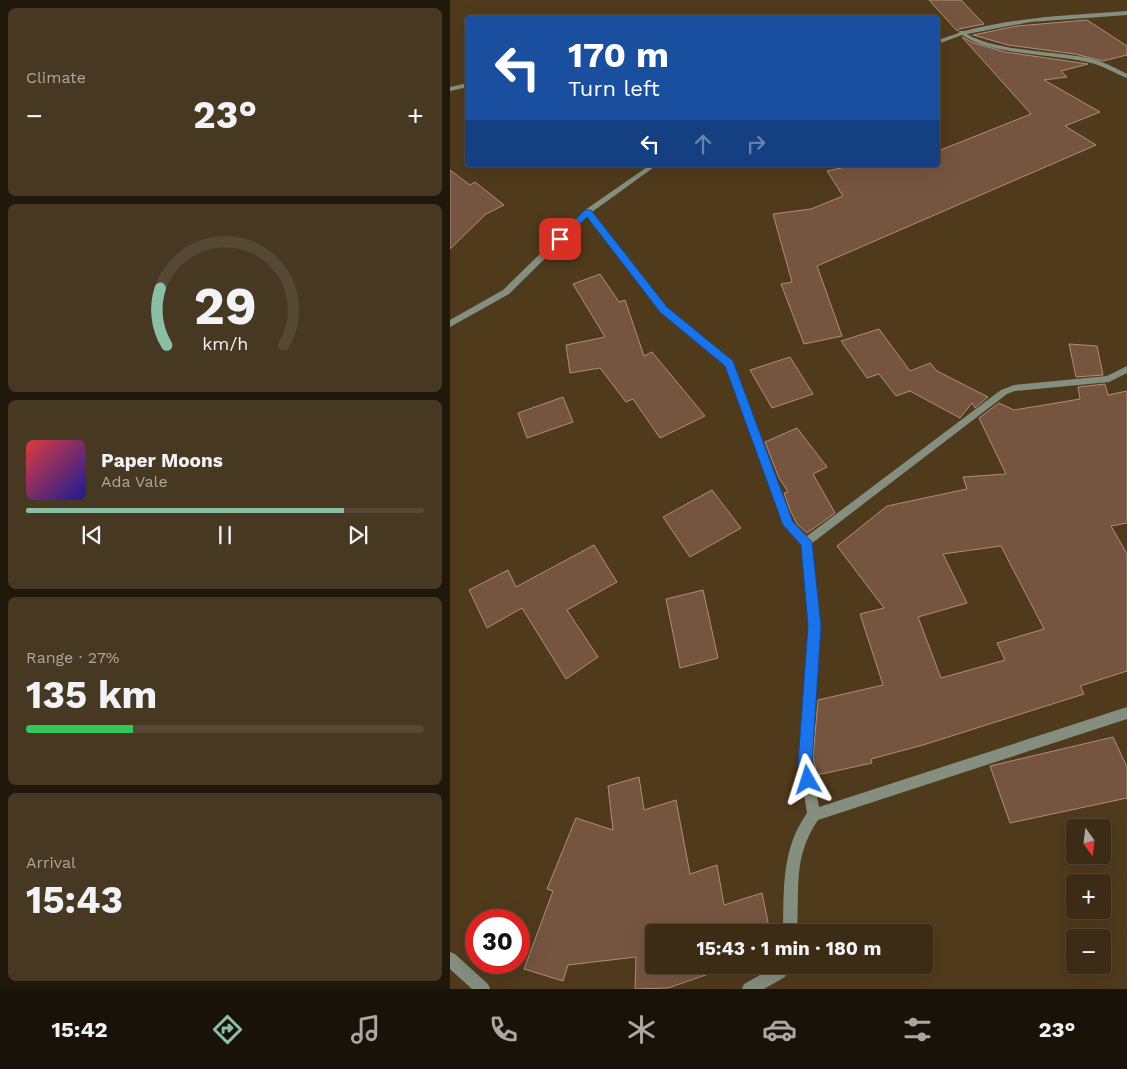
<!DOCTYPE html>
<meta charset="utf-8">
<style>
:root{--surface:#3c2c15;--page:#473822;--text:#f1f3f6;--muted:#aca7a0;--line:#554834;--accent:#8abfa5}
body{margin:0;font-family:"Work Sans",sans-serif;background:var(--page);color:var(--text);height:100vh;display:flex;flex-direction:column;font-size:19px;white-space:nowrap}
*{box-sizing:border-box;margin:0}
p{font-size:16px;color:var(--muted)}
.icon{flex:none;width:28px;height:28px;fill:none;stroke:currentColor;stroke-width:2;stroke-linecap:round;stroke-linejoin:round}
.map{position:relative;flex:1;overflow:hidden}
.drawer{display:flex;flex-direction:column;gap:8px;padding:8px;background:#21180c;width:450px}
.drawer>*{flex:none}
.guide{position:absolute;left:15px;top:15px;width:475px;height:152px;border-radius:5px;box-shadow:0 5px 20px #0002,0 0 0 1px var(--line);background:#1a4fa0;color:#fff;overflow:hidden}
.needle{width:32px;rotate:166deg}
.controls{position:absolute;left:616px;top:819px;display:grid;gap:10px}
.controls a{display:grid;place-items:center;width:45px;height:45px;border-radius:5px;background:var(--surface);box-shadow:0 5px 20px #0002,0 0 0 1px var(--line);font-size:25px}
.speed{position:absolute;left:15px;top:909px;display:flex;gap:10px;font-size:25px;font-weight:700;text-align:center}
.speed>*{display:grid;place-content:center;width:65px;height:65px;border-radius:50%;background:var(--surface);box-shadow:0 5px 20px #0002,0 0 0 1px var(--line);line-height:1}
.speed .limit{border:8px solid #d22;background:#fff;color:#111}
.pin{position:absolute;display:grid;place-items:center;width:42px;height:42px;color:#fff;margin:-21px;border-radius:10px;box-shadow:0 2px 8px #0006}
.me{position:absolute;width:55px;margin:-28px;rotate:354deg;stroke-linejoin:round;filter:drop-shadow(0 0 4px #0008)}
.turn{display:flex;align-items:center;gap:18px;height:105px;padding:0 20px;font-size:22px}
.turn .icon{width:65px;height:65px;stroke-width:2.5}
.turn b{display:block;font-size:35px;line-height:42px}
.lanes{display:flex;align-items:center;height:48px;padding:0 20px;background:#0003;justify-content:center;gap:25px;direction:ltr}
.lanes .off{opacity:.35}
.big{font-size:38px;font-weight:700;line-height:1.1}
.drawer .tile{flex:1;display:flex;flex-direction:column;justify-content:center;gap:8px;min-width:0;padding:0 18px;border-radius:8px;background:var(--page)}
.drawer .dial{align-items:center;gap:0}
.dial svg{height:130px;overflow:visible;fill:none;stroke:var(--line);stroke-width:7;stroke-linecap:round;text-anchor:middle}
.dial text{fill:var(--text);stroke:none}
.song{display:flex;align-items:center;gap:15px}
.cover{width:60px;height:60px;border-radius:8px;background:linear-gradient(135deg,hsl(0 70% 55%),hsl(240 70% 35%))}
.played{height:5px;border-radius:2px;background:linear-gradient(90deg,var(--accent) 80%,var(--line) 80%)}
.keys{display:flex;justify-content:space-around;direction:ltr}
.heat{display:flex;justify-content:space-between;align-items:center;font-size:28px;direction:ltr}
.charge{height:8px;border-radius:4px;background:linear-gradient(90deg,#34c759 27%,var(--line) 0)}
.trip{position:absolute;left:195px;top:924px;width:288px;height:50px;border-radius:5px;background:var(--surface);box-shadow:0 5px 20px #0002,0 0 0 1px var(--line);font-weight:700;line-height:50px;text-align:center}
.tab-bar{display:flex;height:80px;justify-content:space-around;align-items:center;background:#181208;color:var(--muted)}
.tab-bar .icon{width:35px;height:35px}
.tab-bar .on{color:var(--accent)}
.tab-bar b{font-size:22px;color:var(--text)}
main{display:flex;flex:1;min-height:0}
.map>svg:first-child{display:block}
.building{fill:#765540;stroke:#b18d76;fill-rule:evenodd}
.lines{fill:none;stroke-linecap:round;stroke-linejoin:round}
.minor{fill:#858f80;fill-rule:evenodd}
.route{fill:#1a73e8;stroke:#114b97}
</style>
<main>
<section class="drawer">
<div class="tile"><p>Climate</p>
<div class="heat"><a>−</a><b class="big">23°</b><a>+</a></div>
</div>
<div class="tile dial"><svg viewBox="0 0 100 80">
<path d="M14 69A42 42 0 1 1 86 69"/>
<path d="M14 69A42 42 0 0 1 10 34" stroke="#8abfa5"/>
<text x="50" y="56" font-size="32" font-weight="700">29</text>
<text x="50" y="72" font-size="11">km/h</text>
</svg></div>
<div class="tile">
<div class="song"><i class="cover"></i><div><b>Paper Moons</b><p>Ada Vale</p></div></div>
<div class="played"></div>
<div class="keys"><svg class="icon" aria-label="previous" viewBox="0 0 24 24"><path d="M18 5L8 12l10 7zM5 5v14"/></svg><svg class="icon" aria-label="pause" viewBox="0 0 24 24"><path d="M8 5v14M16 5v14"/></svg><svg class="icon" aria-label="next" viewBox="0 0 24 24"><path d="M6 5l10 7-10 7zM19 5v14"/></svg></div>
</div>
<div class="tile"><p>Range · 27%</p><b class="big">135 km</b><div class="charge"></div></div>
<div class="tile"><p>Arrival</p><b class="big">15:43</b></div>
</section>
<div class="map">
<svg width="677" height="989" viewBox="0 0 677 989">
<rect width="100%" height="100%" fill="#503a1c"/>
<path class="building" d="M479 0H511L534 24 509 29 507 31Z
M637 20 677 46V55L653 61 625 54 558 45 523 35 567 26Z
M512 37 524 43 555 52 638 64 611 71 617 77 594 80 650 112 615 126 646 145 367 266 392 336 354 344 331 284 342 282 323 214 361 209 393 196 377 171 405 165H488V151L581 114Z
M0 170 20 185 25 182 54 205 36 214 0 249Z
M150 274 169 302 175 300 194 356 202 352 255 416 210 438 183 399 176 402 150 368 120 373 116 345 155 337 123 284Z
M429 329 460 371 480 363 487 371 538 397 525 408 522 403 510 418 460 391 446 396 429 374 417 378 391 341Z
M619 344 647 346 653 375 626 377Z
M340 357 363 394 322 408 300 370Z
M655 384 658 395 677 391V523L661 526 677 554V671L630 686 634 694 473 745 421 759 422 763 367 775 363 757 368 700 433 685 410 614 434 608 387 546 437 506 517 489 513 477 556 474 529 418 549 403 564 410 630 399 628 387ZM551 546 594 629 547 643 555 660 491 678 468 617 517 603 493 554Z
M113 397 123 422 77 438 68 413Z
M347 428 377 467 363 474 385 513 357 533 347 524 340 510 334 493 338 492 329 478 315 442Z
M262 490 291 528 240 557 213 517Z
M144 545 167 582 117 610 148 657 116 679 72 608 37 628 19 590 58 570 66 587Z
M253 590 268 658 230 668 216 599Z
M663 737 677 767V798L560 823 540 766Z
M189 777 194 810 226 800 240 874 267 865 274 905 312 893 320 932H204V965H285L218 988 185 989 186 957 118 965 113 981 74 969 103 891 97 889 126 818 163 830 158 786Z"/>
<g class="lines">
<path class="minor" d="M677 11V15L580 22 517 34C543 51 605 51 638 58 652 61 664 67 677 74V78C664 73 652 65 637 62 602 54 541 55 512 35L488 44V40L509 33V31H514C567 17 622 15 677 11Z
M18 83V87L0 91V87Z
M200 165H207L142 212 216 308 283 362 343 522 357 536 551 390 564 385 657 376 677 366V373L659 382 565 391 557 394 361 544 371 626 361 763 369 807 677 707V719L368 820C342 858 350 890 347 932H333C334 889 331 850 357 813L349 763 359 626 351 544 334 525 276 366 210 312 138 216 59 294 0 327V320L53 290 135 210Z
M0 952 5 954 38 984 40 989H22L0 969Z
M325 965H339L335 977 314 989H292L294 984 324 967Z"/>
</g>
<path class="route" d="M135 210H141L217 307 283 361 343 522 362 542 371 626 362 763 365 780 363 786 358 788 353 786 348 763 358 626 351 545 333 525 275 366 210 312 137 217 113 241 110 242 106 239Z"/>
</svg>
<div class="controls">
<a><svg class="needle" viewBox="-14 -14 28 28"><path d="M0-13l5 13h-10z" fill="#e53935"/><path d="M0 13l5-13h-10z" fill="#aca7a0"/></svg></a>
<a>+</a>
<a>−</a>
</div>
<div class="speed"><div class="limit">30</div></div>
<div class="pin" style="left:110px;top:239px;background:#d93025"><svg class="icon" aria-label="arrive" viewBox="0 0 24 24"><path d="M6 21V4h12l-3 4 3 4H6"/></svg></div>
<svg class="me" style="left:358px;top:780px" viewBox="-20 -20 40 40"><path d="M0-17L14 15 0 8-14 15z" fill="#1a73e8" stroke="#fff" stroke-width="4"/></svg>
<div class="trip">15:43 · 1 min · 180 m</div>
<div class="guide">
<div class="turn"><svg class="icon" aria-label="left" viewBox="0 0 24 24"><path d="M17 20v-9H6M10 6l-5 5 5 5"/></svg><div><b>170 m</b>Turn left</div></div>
<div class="lanes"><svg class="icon" aria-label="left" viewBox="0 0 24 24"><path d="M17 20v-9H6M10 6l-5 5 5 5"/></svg><svg class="icon off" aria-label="ahead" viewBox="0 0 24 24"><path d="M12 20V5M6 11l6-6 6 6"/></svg><svg class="icon off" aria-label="right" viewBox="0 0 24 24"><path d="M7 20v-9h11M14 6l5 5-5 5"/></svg></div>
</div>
</div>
</main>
<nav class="tab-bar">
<b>15:42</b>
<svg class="icon on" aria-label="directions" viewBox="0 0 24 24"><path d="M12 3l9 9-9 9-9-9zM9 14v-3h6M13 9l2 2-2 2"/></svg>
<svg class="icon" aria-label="music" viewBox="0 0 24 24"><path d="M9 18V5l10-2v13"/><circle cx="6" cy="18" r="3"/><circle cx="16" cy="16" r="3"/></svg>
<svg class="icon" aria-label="phone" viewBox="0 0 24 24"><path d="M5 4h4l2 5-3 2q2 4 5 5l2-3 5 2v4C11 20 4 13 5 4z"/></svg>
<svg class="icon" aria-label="climate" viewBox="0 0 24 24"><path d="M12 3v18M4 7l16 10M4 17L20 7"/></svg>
<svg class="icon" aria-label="car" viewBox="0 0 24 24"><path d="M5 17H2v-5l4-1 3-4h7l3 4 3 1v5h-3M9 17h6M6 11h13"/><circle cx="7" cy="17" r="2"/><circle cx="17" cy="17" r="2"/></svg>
<svg class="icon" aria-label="filters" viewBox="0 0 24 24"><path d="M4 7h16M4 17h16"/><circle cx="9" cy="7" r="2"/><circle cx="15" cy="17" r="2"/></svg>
<b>23°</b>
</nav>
